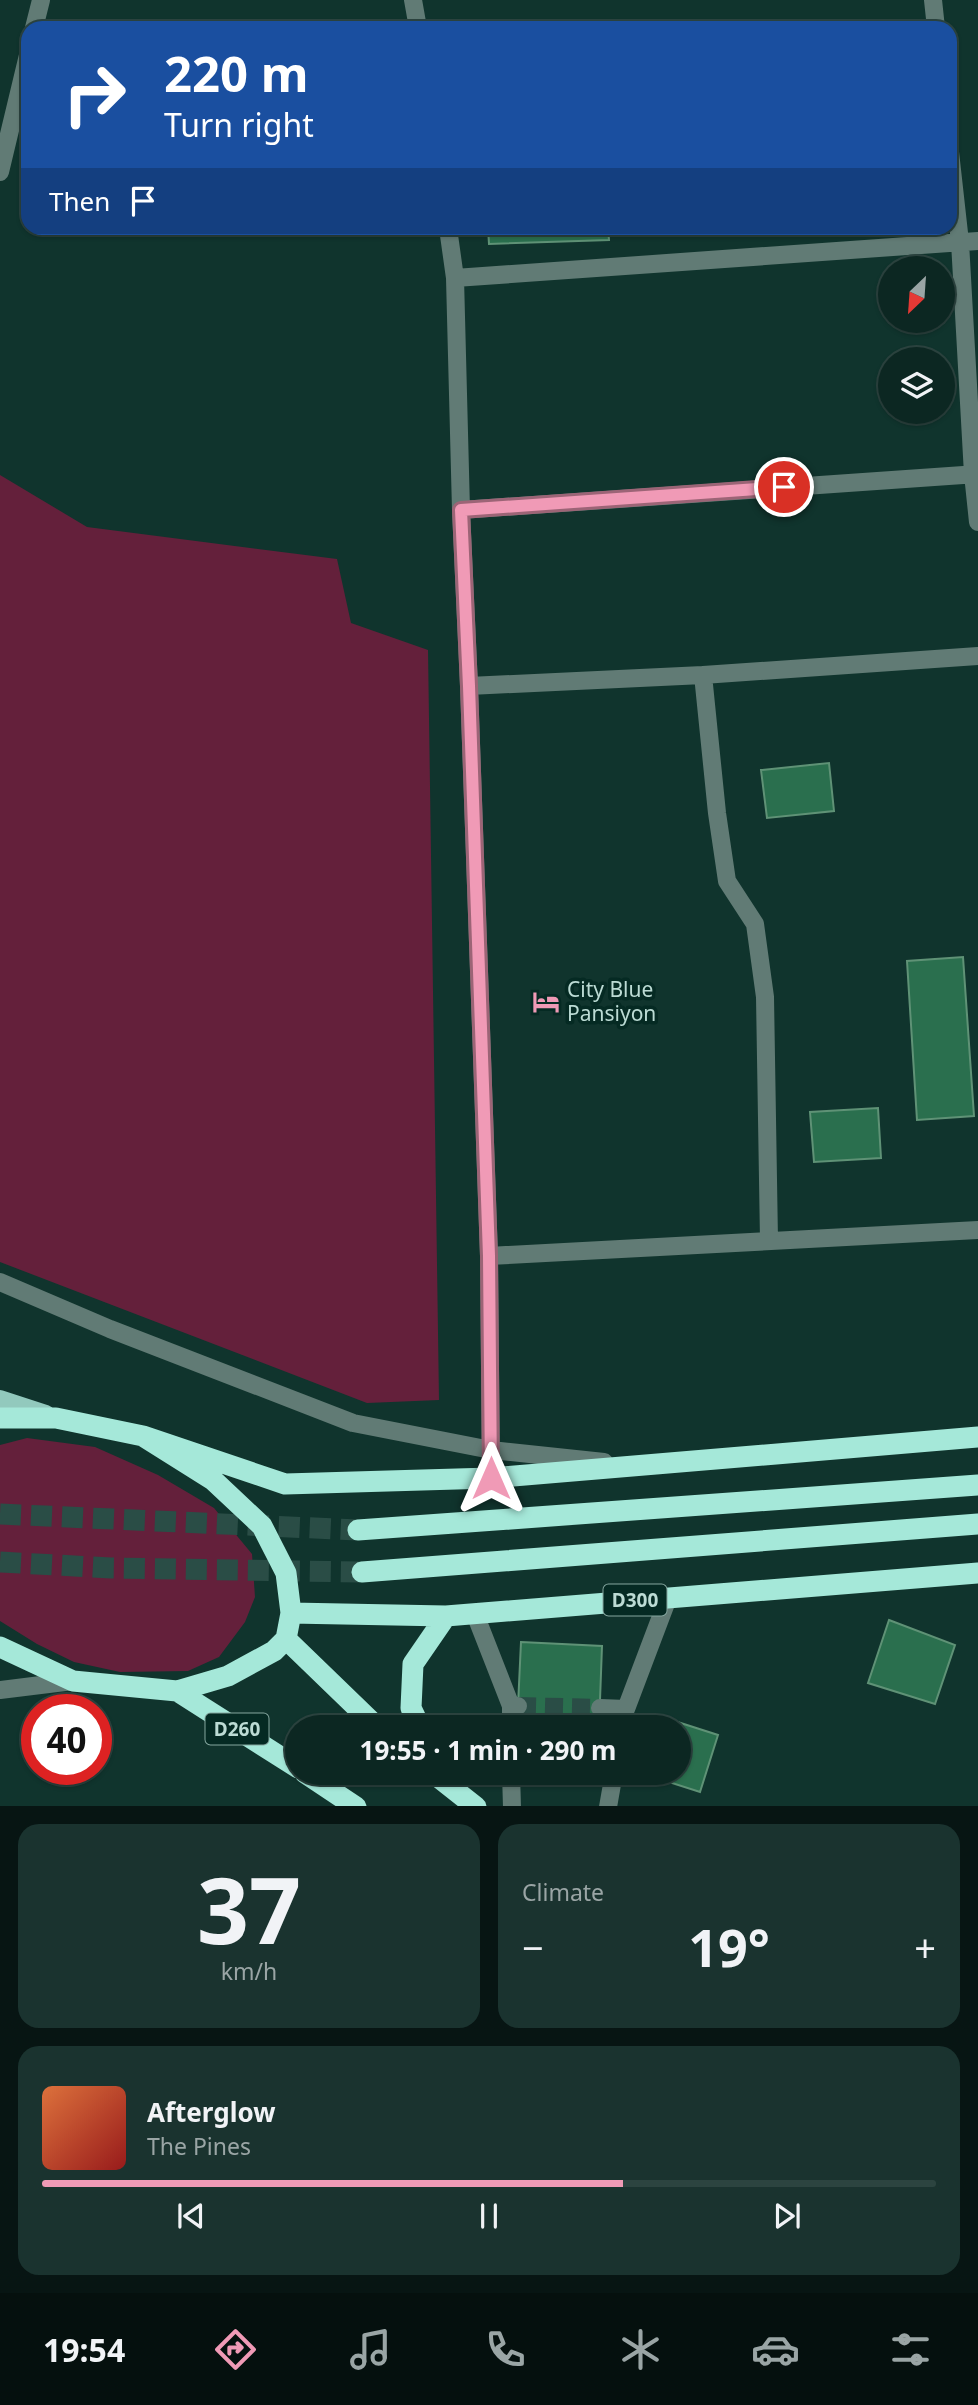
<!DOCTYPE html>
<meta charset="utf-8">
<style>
:root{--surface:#0c2722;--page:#1a332f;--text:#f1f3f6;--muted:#9aa5a5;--line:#2c4440;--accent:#f09ab6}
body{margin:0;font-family:"Noto Sans",sans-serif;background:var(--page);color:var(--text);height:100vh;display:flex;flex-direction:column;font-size:26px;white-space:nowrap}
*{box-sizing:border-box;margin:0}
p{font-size:23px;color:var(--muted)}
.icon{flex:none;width:38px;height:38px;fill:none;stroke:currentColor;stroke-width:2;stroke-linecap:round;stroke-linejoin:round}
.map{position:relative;height:1806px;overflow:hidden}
.side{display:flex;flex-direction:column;gap:18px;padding:18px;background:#071513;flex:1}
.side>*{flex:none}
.guide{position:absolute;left:21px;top:21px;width:936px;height:214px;border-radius:21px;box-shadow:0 2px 5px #0004,0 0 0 2px var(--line);background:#1a4fa0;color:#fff;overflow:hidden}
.needle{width:46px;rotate:205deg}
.buttons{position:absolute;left:878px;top:256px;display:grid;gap:14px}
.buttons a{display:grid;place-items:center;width:77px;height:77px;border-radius:50%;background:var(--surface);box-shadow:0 2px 5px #0004,0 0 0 2px var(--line);font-size:35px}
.speed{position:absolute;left:21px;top:1694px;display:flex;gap:14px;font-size:35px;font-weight:700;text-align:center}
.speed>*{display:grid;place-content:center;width:91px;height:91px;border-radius:50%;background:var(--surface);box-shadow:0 2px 5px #0004,0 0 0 2px var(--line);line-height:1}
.speed .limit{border:10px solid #d22;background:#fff;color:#111}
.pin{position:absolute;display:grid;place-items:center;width:60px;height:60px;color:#fff;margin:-30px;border:4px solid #fff;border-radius:50%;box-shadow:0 2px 7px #0007}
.me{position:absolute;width:77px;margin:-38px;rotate:0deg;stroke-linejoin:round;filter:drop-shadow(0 0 5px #0008)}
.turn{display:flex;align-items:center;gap:24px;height:147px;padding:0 28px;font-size:32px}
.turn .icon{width:91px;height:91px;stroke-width:2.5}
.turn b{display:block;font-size:49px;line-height:60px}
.then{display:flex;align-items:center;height:66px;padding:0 28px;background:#0003;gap:14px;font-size:26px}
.big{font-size:52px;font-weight:700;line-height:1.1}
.side .tile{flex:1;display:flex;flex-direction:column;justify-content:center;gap:10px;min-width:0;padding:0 24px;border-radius:21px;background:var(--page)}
.side .dial{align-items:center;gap:0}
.dial b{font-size:91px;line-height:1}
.song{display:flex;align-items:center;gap:21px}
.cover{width:84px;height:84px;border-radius:10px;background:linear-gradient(135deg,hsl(20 70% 55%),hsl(0 70% 35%))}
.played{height:7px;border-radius:4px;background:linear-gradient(90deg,var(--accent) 65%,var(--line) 65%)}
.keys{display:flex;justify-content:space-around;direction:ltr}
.heat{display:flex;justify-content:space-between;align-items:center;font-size:38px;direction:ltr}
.side .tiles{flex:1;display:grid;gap:18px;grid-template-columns:1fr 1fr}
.tile:last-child{grid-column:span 2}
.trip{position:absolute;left:285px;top:1715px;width:406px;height:70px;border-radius:35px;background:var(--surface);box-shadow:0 2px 5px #0004,0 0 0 2px var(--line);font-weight:700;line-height:70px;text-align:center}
.tab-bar{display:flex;height:112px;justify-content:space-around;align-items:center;background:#05100e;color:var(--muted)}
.tab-bar .icon{width:49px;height:49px}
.tab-bar .active{color:var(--accent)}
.tab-bar b{font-size:32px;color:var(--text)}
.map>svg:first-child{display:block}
.green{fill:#64203b}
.building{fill:#2a6f4e;stroke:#5f9276;stroke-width:2}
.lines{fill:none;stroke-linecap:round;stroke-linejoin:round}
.minor-tunnel{stroke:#2a4d46;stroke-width:18;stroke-dasharray:18 9;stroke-linecap:butt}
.highway-tunnel{stroke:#2a4d46;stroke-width:21;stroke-dasharray:21 10;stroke-linecap:butt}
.minor{stroke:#617b75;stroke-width:18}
.major{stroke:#92c9bd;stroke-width:18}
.highway{stroke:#a5e8d9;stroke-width:21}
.route-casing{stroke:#9c6476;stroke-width:18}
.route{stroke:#f09ab6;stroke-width:12}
.labels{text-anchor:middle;stroke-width:7;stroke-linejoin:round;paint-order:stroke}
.shield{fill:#052a23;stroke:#85a69f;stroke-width:2}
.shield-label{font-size:19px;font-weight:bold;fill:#bcdbd4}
.poi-label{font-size:21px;fill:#bcdbd4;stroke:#052a23;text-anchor:start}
</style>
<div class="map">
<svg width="978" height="1807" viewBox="0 0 978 1807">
<rect width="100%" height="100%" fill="#10342d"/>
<path class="green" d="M0 475 87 527 337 559 351 623 428 650 439 1400 367 1403 0 1262Z
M27 1438 95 1447 158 1475 214 1508 252 1554 255 1597 245 1622 219 1657 188 1671 120 1672 74 1662 37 1644 0 1621V1445Z"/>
<path class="building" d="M488 228H608L609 240 489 244Z
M829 763 834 811 767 818 761 770Z
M963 957 974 1116 917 1120 907 961Z
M878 1108 881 1158 814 1162 810 1112Z
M889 1620 955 1645 935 1704 868 1683Z
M521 1642 602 1646 599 1727H517Z
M662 1717 718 1735 700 1792 644 1774 679 1773V1727H659Z
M515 1773H597L596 1784 515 1780Z"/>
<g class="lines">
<path class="minor-tunnel" d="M518 1706 600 1708"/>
<path class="highway-tunnel" d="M0 1514 358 1530
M0 1562 111 1568 362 1572"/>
<path class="minor" d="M413 0 418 28
M933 0 936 28
M34 28 41 0
M950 152 960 242 973 474 978 522
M0 172 28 55
M448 228 455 278 461 510 469 686 489 1256 491 1478
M455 278 978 241
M461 510 978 474
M703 675 717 813 727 881 755 924 765 997 769 1240
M469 686 703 675 978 656
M489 1256 978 1230
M0 1282 110 1329 353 1423 491 1450 604 1462
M475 1614 511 1706H518
M0 1690 73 1681
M511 1706V1727
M600 1708 626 1709 668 1598
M511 1773 512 1807
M608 1807 614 1773"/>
<path class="major" d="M0 1399 46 1414"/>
<path class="highway" d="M0 1418H56L143 1436 213 1480 262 1526 286 1573 291 1613 286 1639 274 1651 228 1676 177 1691 73 1681 0 1647
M143 1436 285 1484 491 1478 978 1437
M358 1530 978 1485
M362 1572 978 1524
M291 1613 446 1616 978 1573
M286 1639 377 1727
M177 1691 298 1768
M420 1727 411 1708 413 1664 446 1616
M305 1773 356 1807
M433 1773 476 1807"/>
</g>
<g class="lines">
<defs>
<path id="route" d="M491 1478 489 1256 469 686 461 510 784 487"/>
</defs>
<use href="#route" class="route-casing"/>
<use href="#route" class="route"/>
</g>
<defs>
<symbol id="hotel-bare" viewBox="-9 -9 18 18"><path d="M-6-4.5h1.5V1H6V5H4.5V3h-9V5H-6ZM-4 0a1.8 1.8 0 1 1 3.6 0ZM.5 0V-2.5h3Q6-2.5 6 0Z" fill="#f09ab6" stroke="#052a23" stroke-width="2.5" paint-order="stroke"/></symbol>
</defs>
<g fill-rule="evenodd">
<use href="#hotel-bare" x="527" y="983" width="38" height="38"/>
</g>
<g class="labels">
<g class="shield">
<rect x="603.5" y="1584.5" width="63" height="31" rx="5"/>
<rect x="205.5" y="1713.5" width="63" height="31" rx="5"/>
</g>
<g class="shield-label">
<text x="635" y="1607">D300</text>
<text x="237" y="1736">D260</text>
</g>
<g class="poi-label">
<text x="567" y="997">City Blue<tspan x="567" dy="24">Pansiyon</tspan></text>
</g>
</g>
</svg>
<div class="buttons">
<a><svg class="needle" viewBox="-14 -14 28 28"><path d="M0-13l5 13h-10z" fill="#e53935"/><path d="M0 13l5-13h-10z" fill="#9aa5a5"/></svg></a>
<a><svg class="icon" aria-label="layers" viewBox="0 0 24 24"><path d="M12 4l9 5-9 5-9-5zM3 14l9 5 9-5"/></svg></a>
</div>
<div class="speed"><div class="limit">40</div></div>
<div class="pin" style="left:784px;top:487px;background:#d93025"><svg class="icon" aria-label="arrive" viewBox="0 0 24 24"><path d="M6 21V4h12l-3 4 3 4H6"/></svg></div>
<svg class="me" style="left:491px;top:1478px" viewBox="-20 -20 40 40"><path d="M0-17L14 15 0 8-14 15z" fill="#f09ab6" stroke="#fff" stroke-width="4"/></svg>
<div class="trip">19:55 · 1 min · 290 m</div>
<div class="guide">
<div class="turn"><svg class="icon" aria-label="right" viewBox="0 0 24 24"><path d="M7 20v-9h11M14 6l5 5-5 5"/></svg><div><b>220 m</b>Turn right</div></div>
<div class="then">Then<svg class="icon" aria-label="arrive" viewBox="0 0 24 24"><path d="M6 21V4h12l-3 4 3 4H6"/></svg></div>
</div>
</div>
<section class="side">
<div class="tiles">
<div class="tile dial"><b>37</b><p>km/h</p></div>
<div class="tile"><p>Climate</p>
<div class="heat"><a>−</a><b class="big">19°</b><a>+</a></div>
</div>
<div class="tile">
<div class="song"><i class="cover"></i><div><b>Afterglow</b><p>The Pines</p></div></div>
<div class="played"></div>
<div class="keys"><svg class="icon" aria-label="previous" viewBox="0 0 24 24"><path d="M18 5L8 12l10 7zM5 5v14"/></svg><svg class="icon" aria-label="pause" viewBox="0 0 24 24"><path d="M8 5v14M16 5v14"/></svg><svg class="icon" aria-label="next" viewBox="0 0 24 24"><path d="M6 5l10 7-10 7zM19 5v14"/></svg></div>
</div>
</div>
</section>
<nav class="tab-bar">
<b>19:54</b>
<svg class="icon active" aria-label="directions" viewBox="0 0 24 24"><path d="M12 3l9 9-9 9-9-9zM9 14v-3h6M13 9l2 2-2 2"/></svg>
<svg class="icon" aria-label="music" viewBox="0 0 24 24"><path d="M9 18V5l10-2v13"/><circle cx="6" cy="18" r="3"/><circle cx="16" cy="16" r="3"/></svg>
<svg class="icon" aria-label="phone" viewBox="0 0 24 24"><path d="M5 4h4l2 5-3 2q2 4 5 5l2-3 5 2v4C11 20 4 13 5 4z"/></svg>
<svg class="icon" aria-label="climate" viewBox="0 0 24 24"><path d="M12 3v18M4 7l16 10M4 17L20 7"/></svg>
<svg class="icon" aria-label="car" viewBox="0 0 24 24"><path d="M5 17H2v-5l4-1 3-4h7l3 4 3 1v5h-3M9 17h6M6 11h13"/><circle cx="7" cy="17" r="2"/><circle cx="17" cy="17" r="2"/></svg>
<svg class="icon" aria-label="filters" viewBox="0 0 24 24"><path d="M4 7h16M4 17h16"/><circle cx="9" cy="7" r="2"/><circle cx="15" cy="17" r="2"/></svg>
</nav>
